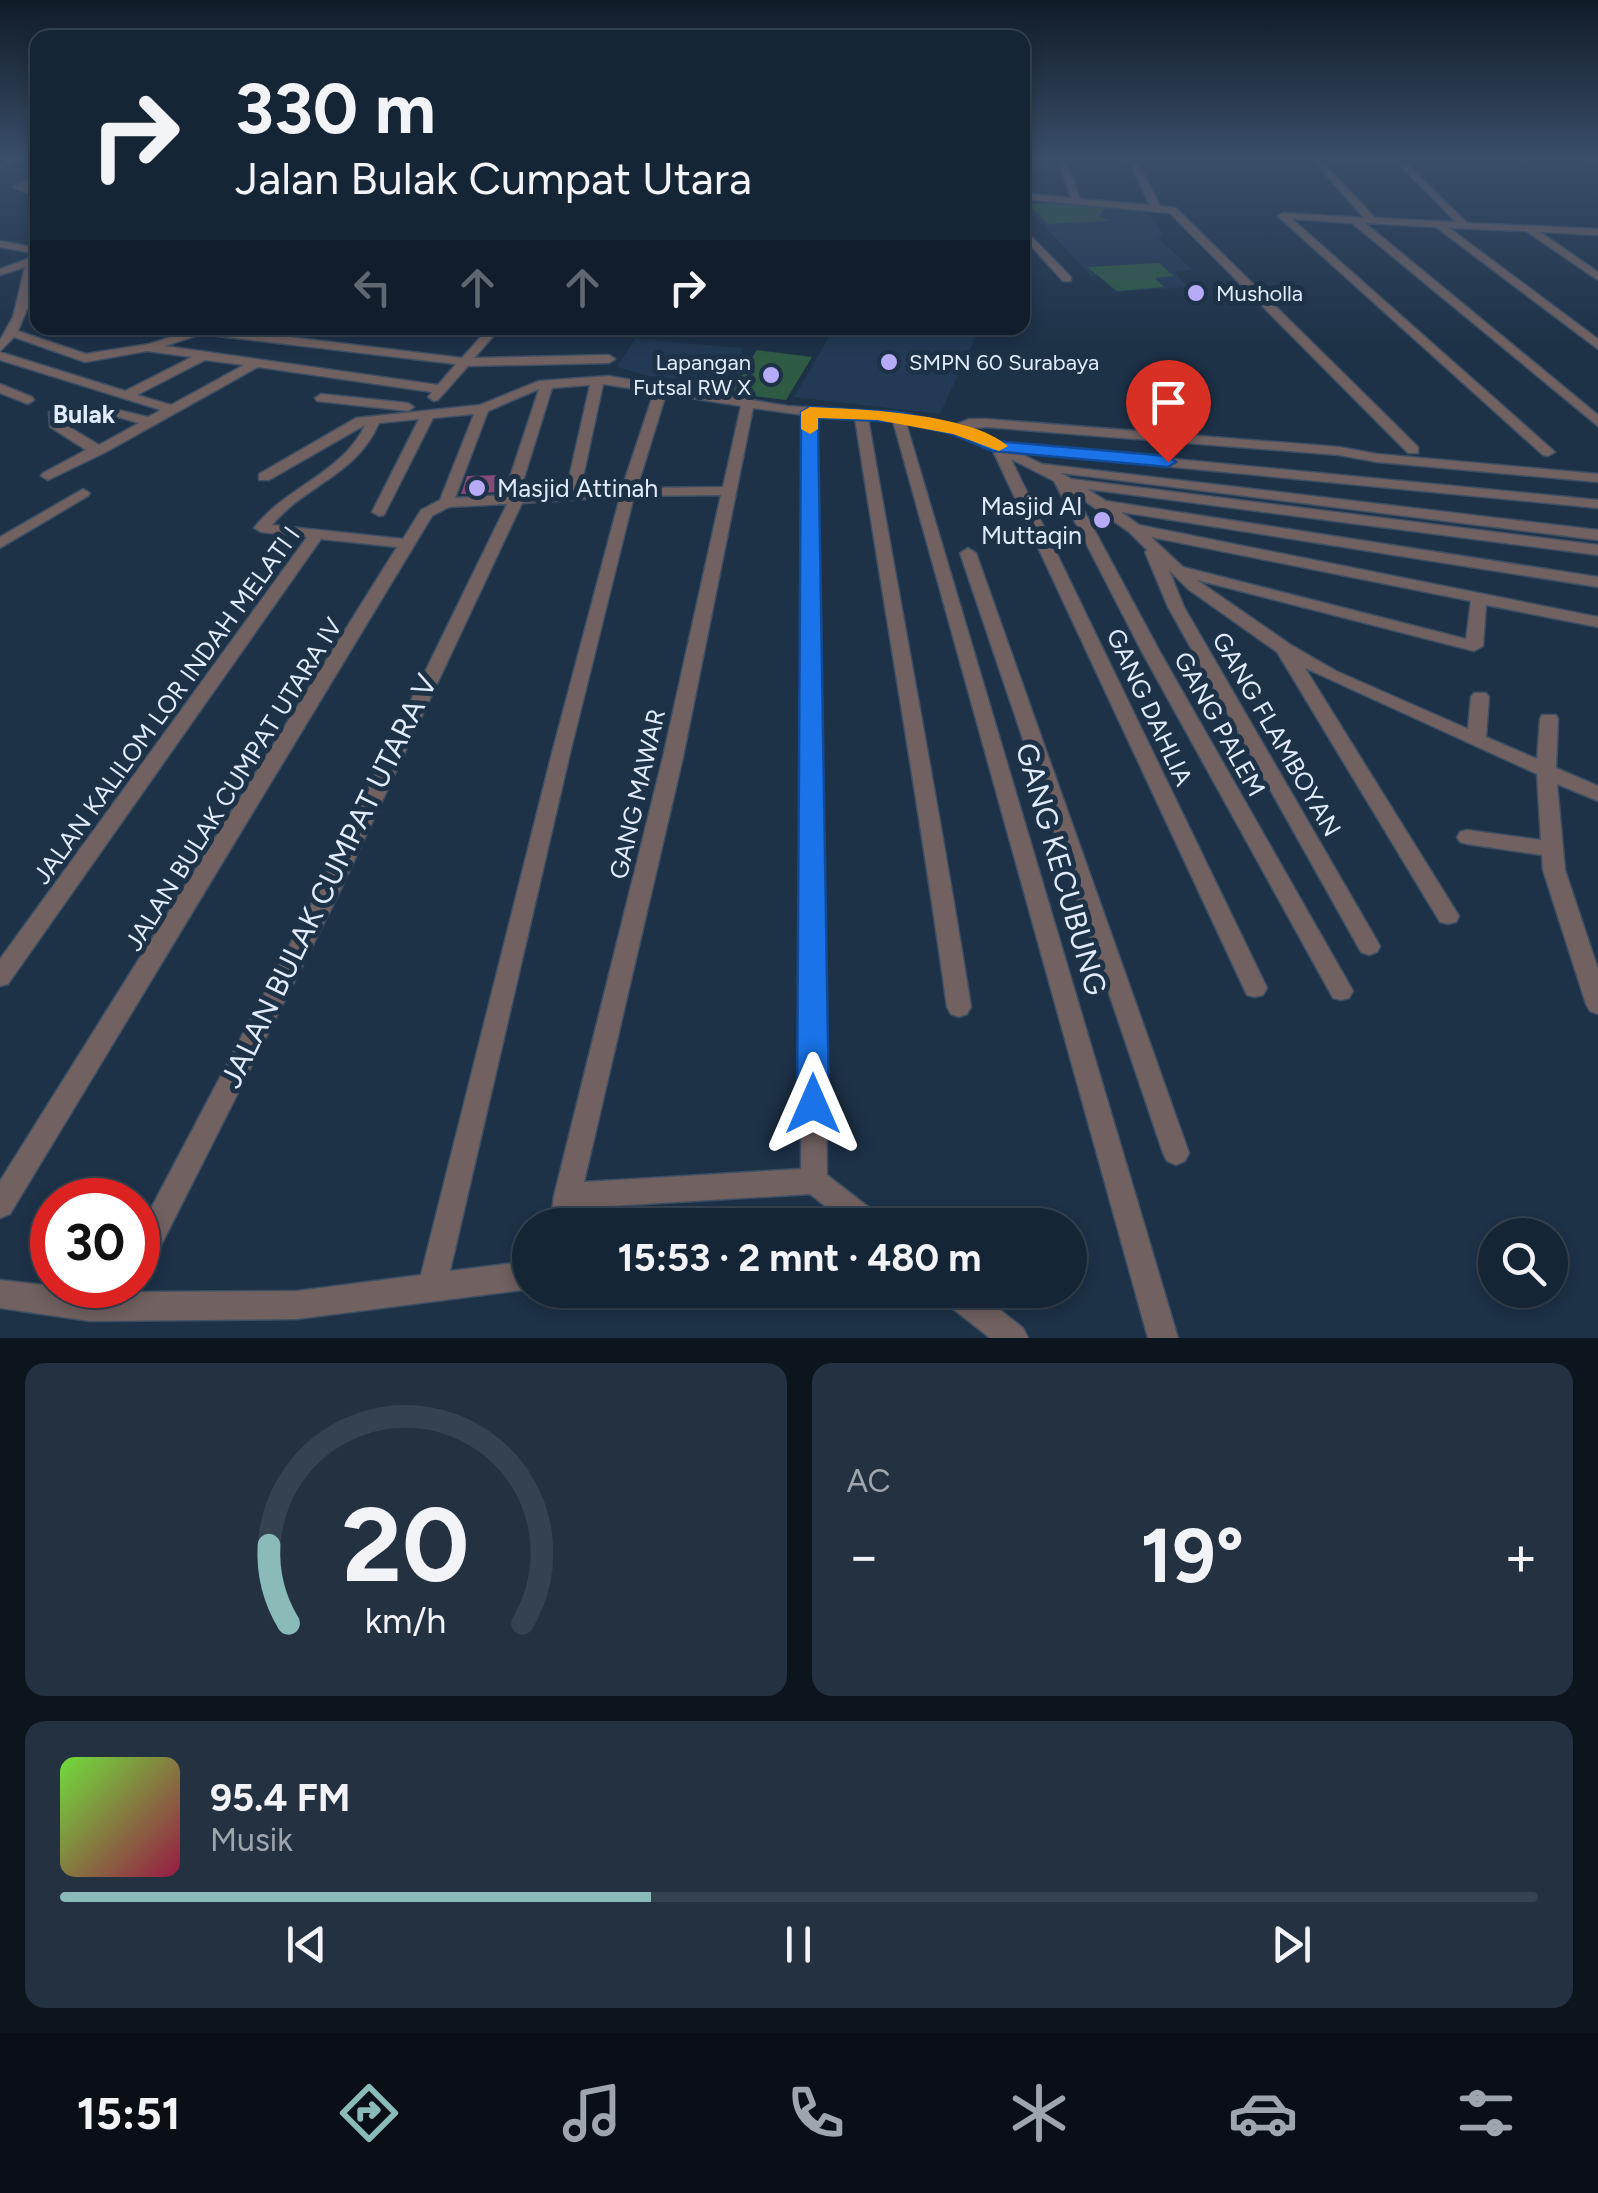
<!DOCTYPE html>
<html lang="id">
<meta charset="utf-8">
<style>
:root{--surface:#162535;--page:#233141;--text:#f1f3f6;--muted:#9ea5ad;--line:#354250;--accent:#8bbbb9}
body{margin:0;font-family:Figtree,sans-serif;background:var(--page);color:var(--text);height:100vh;display:flex;flex-direction:column;font-size:38px;white-space:nowrap}
*{box-sizing:border-box;margin:0}
p{font-size:32px;color:var(--muted)}
.icon{flex:none;width:55px;height:55px;fill:none;stroke:currentColor;stroke-width:2;stroke-linecap:round;stroke-linejoin:round}
.map{position:relative;height:1338px;overflow:hidden}
.sheet{display:flex;flex-direction:column;gap:25px;padding:25px;background:#0c141d;flex:1}
.sheet>*{flex:none}
.hud{position:absolute;left:30px;top:30px;width:1000px;height:305px;border-radius:20px;box-shadow:0 5px 15px #0003,0 0 0 2px var(--line);background:#162535;color:var(--text);overflow:hidden}
.fabs{position:absolute;left:1478px;top:1218px;display:grid;gap:20px}
.fabs a{display:grid;place-items:center;width:90px;height:90px;border-radius:50%;background:var(--surface);box-shadow:0 5px 15px #0003,0 0 0 2px var(--line);font-size:50px}
.speed{position:absolute;left:30px;top:1178px;display:flex;gap:20px;font-size:50px;font-weight:700;text-align:center}
.speed>*{display:grid;place-content:center;width:130px;height:130px;border-radius:50%;background:var(--surface);box-shadow:0 5px 15px #0003,0 0 0 2px var(--line);line-height:1}
.speed .limit{border:15px solid #d22;background:#fff;color:#111}
.pin{position:absolute;display:grid;place-items:center;width:85px;height:85px;color:#fff;margin:-102px -42px;border-radius:50% 50% 50% 0;rotate:-45deg;box-shadow:0 0 10px #0007}
.pin .icon{rotate:45deg}
.me{position:absolute;width:110px;margin:-55px;rotate:0deg;stroke-linejoin:round;filter:drop-shadow(0 0 8px #0008)}
.turn{display:flex;align-items:center;gap:35px;height:210px;padding:0 40px;font-size:45px}
.turn .icon{width:130px;height:130px;stroke-width:2.5}
.turn b{display:block;font-size:70px;line-height:85px}
.lanes{display:flex;align-items:center;height:95px;padding:0 40px;background:#0003;justify-content:center;gap:50px;direction:ltr}
.lanes .off{opacity:.35}
.big{font-size:75px;font-weight:700;line-height:1.1}
.sheet .card{flex:1;display:flex;flex-direction:column;justify-content:center;gap:15px;min-width:0;padding:0 35px;border-radius:20px;background:var(--page)}
.sheet .dial{align-items:center;gap:0}
.dial svg{height:260px;overflow:visible;fill:none;stroke:var(--line);stroke-width:7;stroke-linecap:round;text-anchor:middle}
.dial text{fill:var(--text);stroke:none}
.song{display:flex;align-items:center;gap:30px}
.cover{width:120px;height:120px;border-radius:15px;background:linear-gradient(135deg,hsl(100 70% 55%),hsl(340 70% 35%))}
.played{height:10px;border-radius:5px;background:linear-gradient(90deg,var(--accent) 40%,var(--line) 40%)}
.keys{display:flex;justify-content:space-around;direction:ltr}
.heat{display:flex;justify-content:space-between;align-items:center;font-size:55px;direction:ltr}
.sheet .tiles{flex:1;display:grid;gap:25px;grid-template-columns:1fr 1fr}
.card:last-child{grid-column:span 2}
.trip{position:absolute;left:512px;top:1208px;width:575px;height:100px;border-radius:50px;background:var(--surface);box-shadow:0 5px 15px #0003,0 0 0 2px var(--line);font-weight:700;line-height:100px;text-align:center}
.tab-bar{display:flex;height:160px;justify-content:space-around;align-items:center;background:#090f15;color:var(--muted)}
.tab-bar .icon{width:70px;height:70px}
.tab-bar .selected{color:var(--accent)}
.tab-bar b{font-size:45px;color:var(--text)}
.map>svg:first-child{display:block}
.built{fill:#223a56}
.green{fill:#2f5b45}
.building{fill:#854b79}
.lines{fill:none;stroke-linecap:round;stroke-linejoin:round}
.street-casing{stroke:#3c4f64;stroke-width:3}
.street{fill:#716161;fill-rule:evenodd}
.route{fill:#1a73e8;stroke:#114b97;stroke-width:2.5}
.slow{fill:#f59e0b}
.poi-dot{fill:#b7abf7;stroke:#1d3147;stroke-width:4}
.labels{text-anchor:middle;stroke-width:10;stroke-linejoin:round;paint-order:stroke}
.far-poi-label{font-size:22px;fill:#e0ecfb;stroke:#1d3147;text-anchor:start}
.far-quarter-label{font-size:25px;font-weight:bold;fill:#e0ecfb;stroke:#1d3147}
.poi-label{font-size:25px;fill:#e0ecfb;stroke:#1d3147;text-anchor:start}
.street-label{font-size:25px;fill:#e0ecfb;stroke:#1d3147}
.near-street-label{font-size:30px;fill:#e0ecfb;stroke:#1d3147}
</style>
<div class="map">
<svg width="1598" height="1338" viewBox="0 0 1598 1338">
<rect width="100%" height="100%" fill="#1d3147"/>
<path class="built" d="M1073 202 1143 208 1163 234 1158 238 1193 270 1174 272 1188 287 1116 292 1098 276H1091L1023 203Z
M834 328H980L940 414 794 397Z
M635 339 743 348 724 383 647 376 617 367Z"/>
<path class="green" d="M1027 203 1107 206 1099 216 1109 221 1048 224Z
M1159 263 1174 276 1155 278 1164 287 1117 291 1087 267Z
M757 350 812 357 786 400 728 393Z"/>
<path class="building" d="M502 475 497 492 461 494 467 476Z"/>
<g class="lines">
<defs>
<path id="street" d="M15 157H25L0 169V163Z
M1057 157H1065L1080 199 1150 205 1127 157H1135L1160 206 1176 208 1418 447V453H1408L1170 213 1022 199V193L1071 198Z
M1310 157H1400L1467 223 1598 229V235L1540 232 1598 272V280L1526 231 1449 228 1598 339V349L1436 227 1365 223 1598 415V426L1352 223 1292 219 1555 452 1548 456 1543 455 1280 218 1278 216 1283 213 1364 218ZM1321 160 1397 162 1456 222 1375 218Z
M1584 157 1598 159V166Z
M38 175V181L25 187 38 191V197L13 187Z
M1022 227 1071 277V281H1063L1022 236Z
M0 241 38 248V254L0 247Z
M38 255 28 307 18 331 86 354 149 344 199 328H214L462 358 485 332 467 331 462 328H628L630 330 624 333 497 332 474 358 609 355 615 359 609 363 468 366 438 400 434 401 428 397 432 392 258 367 106 452 48 480 41 476 43 473 86 450 50 427 49 412H59L61 422 99 445 139 423 101 412V406L148 417 161 410 0 360V352L125 391 192 357 147 351 85 362 14 337 0 351V340L13 317 25 267 0 275V269ZM201 334 456 364 438 385 165 346ZM205 360 244 365 171 405 137 395Z
M608 376 787 406 898 413 955 425 969 419H986L1339 447 1377 454 1598 474V482L1377 462 1339 455 986 427 967 429 1002 445 1008 443 1598 500V508L1017 452 1042 464 1598 530V540L1061 473 1071 479 1598 545V555L1087 489 1106 501 1598 577V587L1121 512 1139 525 1598 617V627L1486 605 1483 646 1474 651 1197 580 1291 645 1336 671 1468 729 1471 697 1474 693H1486L1489 697 1486 737 1537 759 1540 719 1542 715H1556L1558 719 1556 768 1598 786V801L1557 784 1565 870 1598 969V1014L1590 1011 1586 1004 1543 870 1542 855 1467 844 1460 842 1457 837 1460 832 1467 830 1541 840 1537 774 1305 668 1459 916 1456 922 1448 924 1440 922 1277 652 1188 589 1169 570 1184 607 1380 946 1377 952 1369 955 1361 952 1168 607 1145 552 1147 550 1129 532 1075 494 1160 652 1353 991 1349 998 1341 1000 1333 998 1142 652 1054 481 1011 459 1267 988 1263 995 1255 997 1247 995 993 451 953 432 906 423 1178 1338H1148L893 421 868 418C902 615 940 810 971 1007L967 1014 959 1017 951 1014 947 1007C920 810 885 614 855 418L817 416 827 1175 880 1216 884 1225H849L810 1194 579 1208 578 1225H550L554 1196 663 757 721 495 634 496 570 753 450 1271 530 1261V1289L297 1319 90 1321 0 1308V1280L106 1292 110 1285H138V1281L139 1285 136 1292 297 1291 421 1275 552 753 620 497 522 503 337 897 148 1271 138 1275V1233L315 897 507 504 449 507 432 516 10 1214 0 1218V1181L397 547 321 539 8 984 0 986V959L307 537 261 532 254 528C285 487 343 473 365 425L269 480H259V474L356 418 480 405 539 381ZM603 384 654 392 622 488 580 491ZM590 385 566 491 519 494 552 388ZM539 389 504 495 455 498 488 411ZM666 394 741 406 723 487 637 488ZM753 408 804 415 801 1169 584 1182 683 757ZM474 414 440 500 421 510 403 539 272 525C306 484 356 476 379 423L419 419 372 512 379 516 384 515 433 418ZM1151 537 1471 601 1466 639 1183 567Z
M0 384 32 397 34 400 28 404 0 393Z
M321 394 408 403 414 407 408 411 317 401 315 398Z
M83 489 90 493 88 496 0 548V537Z
M968 548 976 553 1189 1153 1185 1161 1176 1165 1167 1161 1163 1153 960 553Z
M938 1290H975L1023 1328 1028 1338H990L942 1300Z"/>
</defs>
<use href="#street" class="street-casing"/>
<use href="#street" class="street"/>
</g>
<linearGradient id="sky" x2="0" y2="1"><stop stop-color="#101b27"/><stop offset="0.46" stop-color="#3a4e69"/><stop offset="1" stop-color="#3a4e69" stop-opacity="0"/></linearGradient>
<rect width="1598" height="344" fill="url(#sky)"/>
<path class="route" d="M810 407 898 412 963 426 996 441 1168 456 1176 462 1168 467 992 451 952 434 898 422 818 418 829 1104 825 1115 813 1119 801 1115 797 1104 801 412Z"/>
<path class="slow" d="M810 407C860 409 970 413 1008 446L999 451 953 434 877 420 818 418V429L810 434 801 429V412Z"/>
<g class="poi-dot">
<circle cx="1196" cy="293" r="10"/>
<circle cx="889" cy="362" r="10"/>
<circle cx="771" cy="375" r="10"/>
<circle cx="477" cy="488" r="10"/>
<circle cx="1102" cy="520" r="10"/>
</g>
<g class="labels">
<g class="far-poi-label">
<text x="1216" y="301">Musholla</text>
<text x="751" y="370" text-anchor="end">Lapangan<tspan x="751" dy="25">Futsal RW X</tspan></text>
<text x="909" y="370">SMPN 60 Surabaya</text>
</g>
<g class="far-quarter-label">
<text x="84" y="423">Bulak</text>
</g>
<g class="poi-label">
<text x="497" y="497">Masjid Attinah</text>
<text x="1082" y="515" text-anchor="end">Masjid Al<tspan x="1082" dy="29">Muttaqin</tspan></text>
</g>
<g class="street-label">
<text transform="translate(166 705) rotate(-54)" y="9">JALAN KALILOM LOR INDAH MELATI I</text>
<text transform="translate(1150 707) rotate(65)" y="9">GANG DAHLIA</text>
<text transform="translate(1220 724) rotate(61)" y="9">GANG PALEM</text>
<text transform="translate(1277 734) rotate(60)" y="9">GANG FLAMBOYAN</text>
<text transform="translate(233 784) rotate(-58)" y="9">JALAN BULAK CUMPAT UTARA IV</text>
<text transform="translate(637 794) rotate(-77)" y="9">GANG MAWAR</text>
</g>
<g class="near-street-label">
<text transform="translate(1061 869) rotate(74)" y="10">GANG KECUBUNG</text>
<text transform="translate(329 881) rotate(-64)" y="10">JALAN BULAK CUMPAT UTARA V</text>
</g>
</g>
</svg>
<div class="fabs">
<a><svg class="icon" aria-label="search" viewBox="0 0 24 24"><circle cx="10" cy="10" r="6"/><path d="M15 15l6 6"/></svg></a>
</div>
<div class="speed"><div class="limit">30</div></div>
<div class="pin" style="left:1168px;top:462px;background:#d93025"><svg class="icon" aria-label="arrive" viewBox="0 0 24 24"><path d="M6 21V4h12l-3 4 3 4H6"/></svg></div>
<svg class="me" style="left:813px;top:1104px" viewBox="-20 -20 40 40"><path d="M0-17L14 15 0 8-14 15z" fill="#1a73e8" stroke="#fff" stroke-width="4"/></svg>
<div class="trip">15:53 · 2 mnt · 480 m</div>
<div class="hud">
<div class="turn"><svg class="icon" aria-label="right" viewBox="0 0 24 24"><path d="M7 20v-9h11M14 6l5 5-5 5"/></svg><div><b>330 m</b>Jalan Bulak Cumpat Utara</div></div>
<div class="lanes"><svg class="icon off" aria-label="left" viewBox="0 0 24 24"><path d="M17 20v-9H6M10 6l-5 5 5 5"/></svg><svg class="icon off" aria-label="ahead" viewBox="0 0 24 24"><path d="M12 20V5M6 11l6-6 6 6"/></svg><svg class="icon off" aria-label="ahead" viewBox="0 0 24 24"><path d="M12 20V5M6 11l6-6 6 6"/></svg><svg class="icon" aria-label="right" viewBox="0 0 24 24"><path d="M7 20v-9h11M14 6l5 5-5 5"/></svg></div>
</div>
</div>
<section class="sheet">
<div class="tiles">
<div class="card dial"><svg viewBox="0 0 100 80">
<path d="M14 69A42 42 0 1 1 86 69"/>
<path d="M14 69A42 42 0 0 1 8 45" stroke="#8bbbb9"/>
<text x="50" y="56" font-size="32" font-weight="700">20</text>
<text x="50" y="72" font-size="11">km/h</text>
</svg></div>
<div class="card"><p>AC</p>
<div class="heat"><a>−</a><b class="big">19°</b><a>+</a></div>
</div>
<div class="card">
<div class="song"><i class="cover"></i><div><b>95.4 FM</b><p>Musik</p></div></div>
<div class="played"></div>
<div class="keys"><svg class="icon" aria-label="previous" viewBox="0 0 24 24"><path d="M18 5L8 12l10 7zM5 5v14"/></svg><svg class="icon" aria-label="pause" viewBox="0 0 24 24"><path d="M8 5v14M16 5v14"/></svg><svg class="icon" aria-label="next" viewBox="0 0 24 24"><path d="M6 5l10 7-10 7zM19 5v14"/></svg></div>
</div>
</div>
</section>
<nav class="tab-bar">
<b>15:51</b>
<svg class="icon selected" aria-label="directions" viewBox="0 0 24 24"><path d="M12 3l9 9-9 9-9-9zM9 14v-3h6M13 9l2 2-2 2"/></svg>
<svg class="icon" aria-label="music" viewBox="0 0 24 24"><path d="M9 18V5l10-2v13"/><circle cx="6" cy="18" r="3"/><circle cx="16" cy="16" r="3"/></svg>
<svg class="icon" aria-label="phone" viewBox="0 0 24 24"><path d="M5 4h4l2 5-3 2q2 4 5 5l2-3 5 2v4C11 20 4 13 5 4z"/></svg>
<svg class="icon" aria-label="climate" viewBox="0 0 24 24"><path d="M12 3v18M4 7l16 10M4 17L20 7"/></svg>
<svg class="icon" aria-label="car" viewBox="0 0 24 24"><path d="M5 17H2v-5l4-1 3-4h7l3 4 3 1v5h-3M9 17h6M6 11h13"/><circle cx="7" cy="17" r="2"/><circle cx="17" cy="17" r="2"/></svg>
<svg class="icon" aria-label="filters" viewBox="0 0 24 24"><path d="M4 7h16M4 17h16"/><circle cx="9" cy="7" r="2"/><circle cx="15" cy="17" r="2"/></svg>
</nav>
